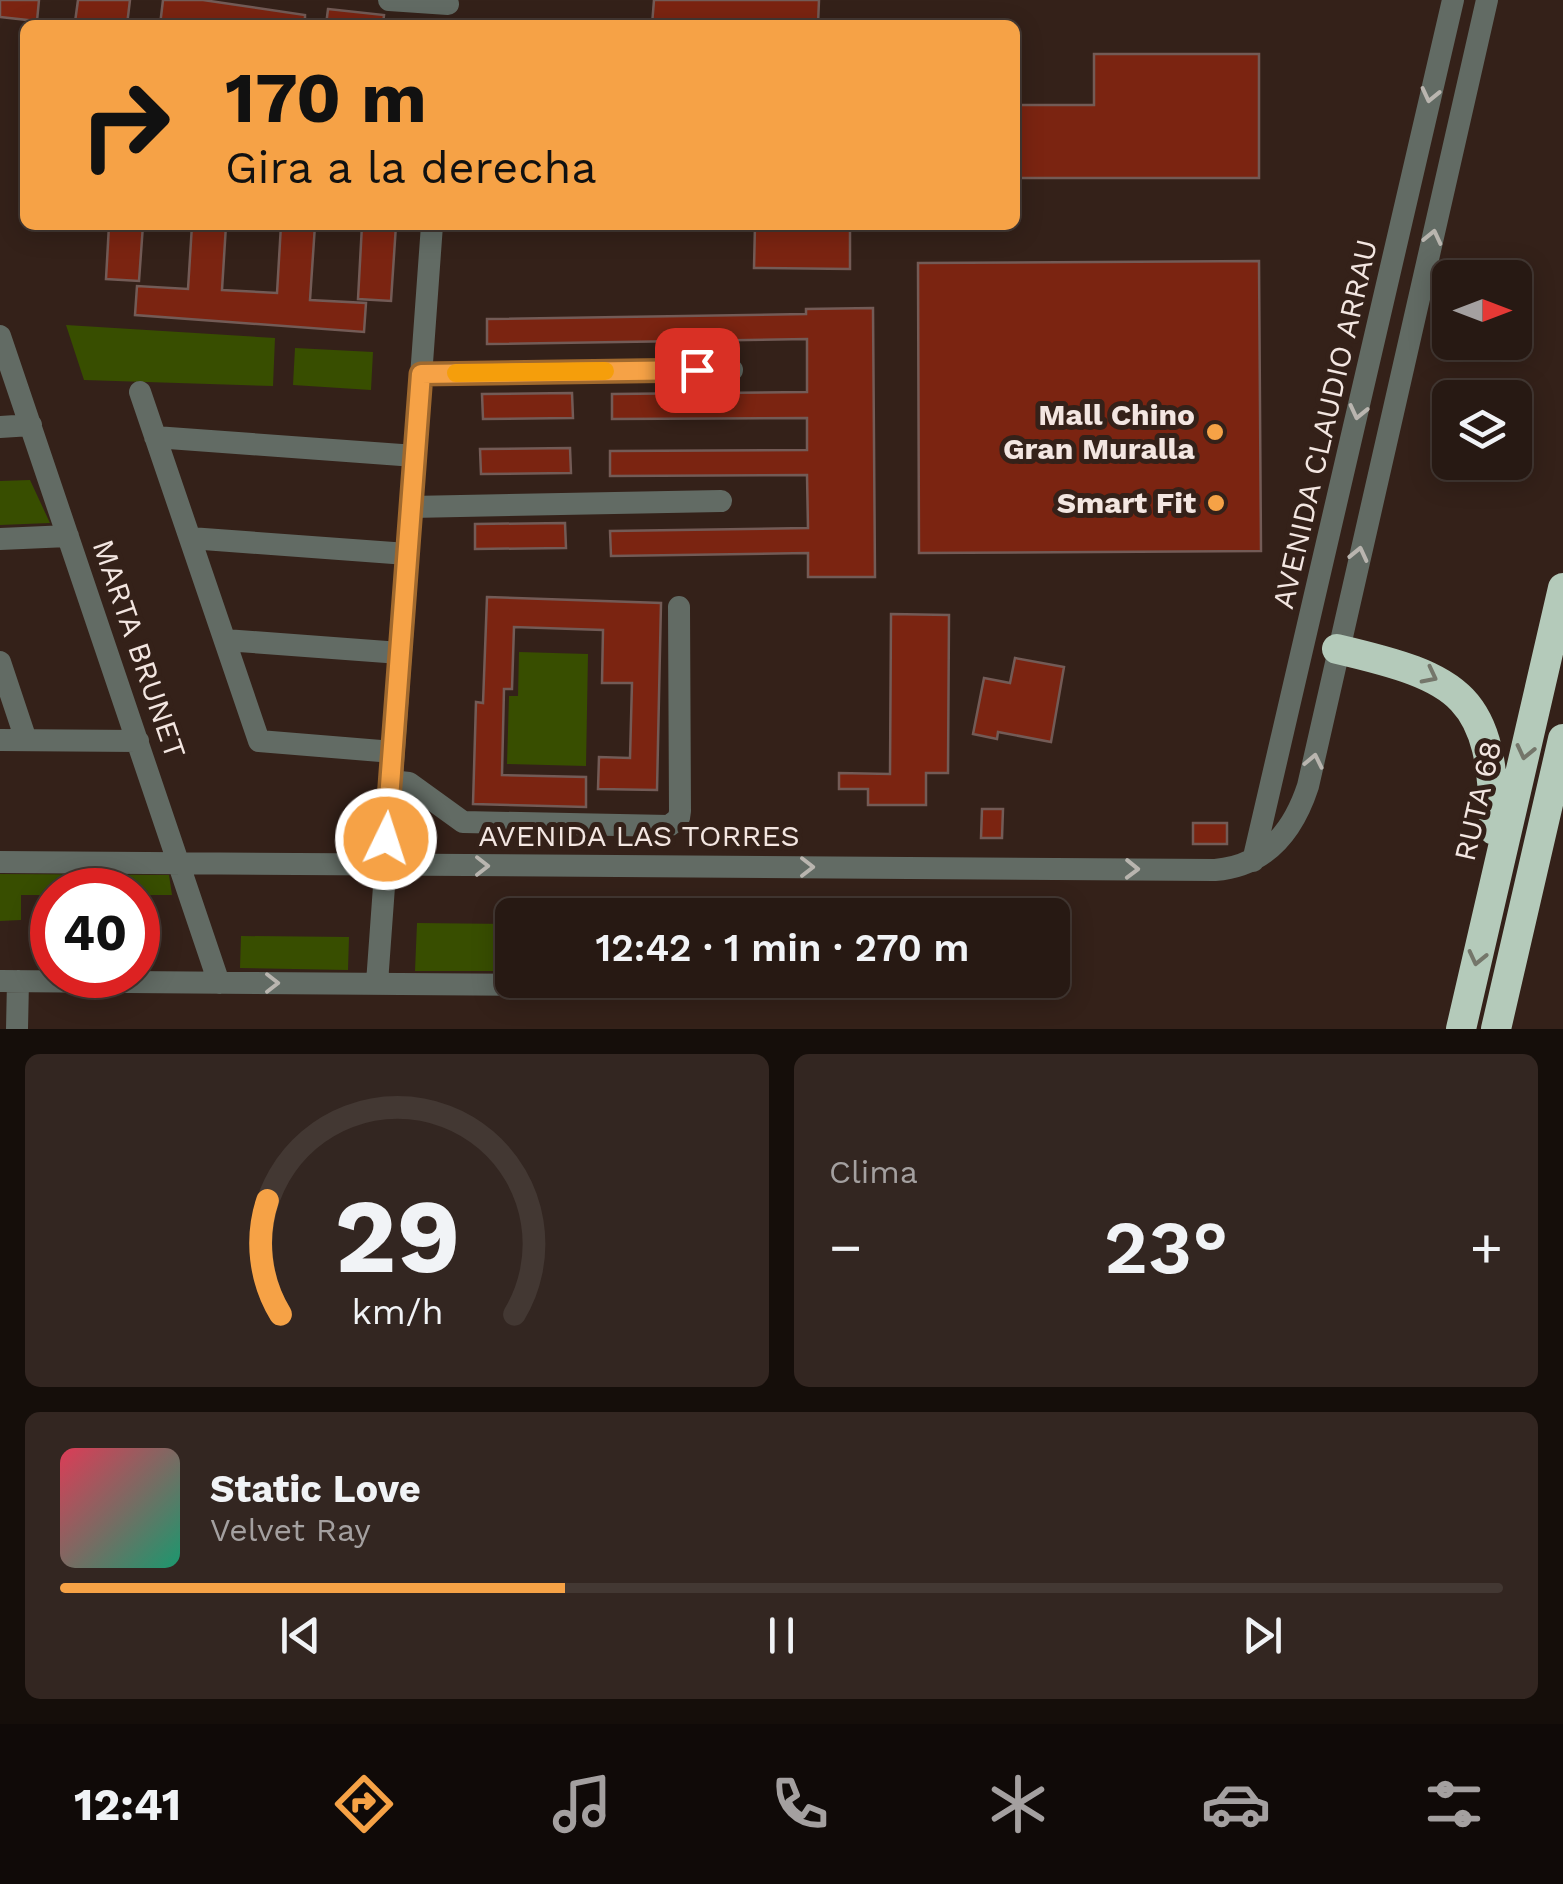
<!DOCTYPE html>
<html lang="es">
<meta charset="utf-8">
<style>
:root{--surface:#271913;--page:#332621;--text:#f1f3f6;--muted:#a4a0a0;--line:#433833;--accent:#f6a246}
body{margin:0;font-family:"Work Sans",sans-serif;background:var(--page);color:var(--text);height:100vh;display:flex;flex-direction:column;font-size:38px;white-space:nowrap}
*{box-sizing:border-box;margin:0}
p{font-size:32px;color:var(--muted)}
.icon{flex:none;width:55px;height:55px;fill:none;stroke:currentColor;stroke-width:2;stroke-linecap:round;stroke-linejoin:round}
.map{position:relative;height:1029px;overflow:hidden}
.drawer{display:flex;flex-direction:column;gap:25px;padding:25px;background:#150e0a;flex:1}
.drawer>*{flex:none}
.guide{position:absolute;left:20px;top:20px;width:1000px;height:210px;border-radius:15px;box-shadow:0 5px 25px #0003,0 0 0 2px var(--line);background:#f6a246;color:#111;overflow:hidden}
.needle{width:65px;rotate:90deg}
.controls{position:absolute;left:1432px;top:260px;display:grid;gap:20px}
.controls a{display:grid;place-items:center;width:100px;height:100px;border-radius:15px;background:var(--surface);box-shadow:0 5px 25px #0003,0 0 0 2px var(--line);font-size:50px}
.speed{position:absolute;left:30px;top:868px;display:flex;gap:20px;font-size:50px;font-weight:700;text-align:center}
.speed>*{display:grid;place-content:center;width:130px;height:130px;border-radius:50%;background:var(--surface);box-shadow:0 5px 25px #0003,0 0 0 2px var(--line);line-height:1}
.speed .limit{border:15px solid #d22;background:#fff;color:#111}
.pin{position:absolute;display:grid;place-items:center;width:85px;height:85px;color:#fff;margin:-42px;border-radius:20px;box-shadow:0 5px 15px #0006}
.me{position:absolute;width:110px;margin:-55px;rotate:4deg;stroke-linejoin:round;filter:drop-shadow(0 0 8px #0008)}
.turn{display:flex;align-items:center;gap:35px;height:210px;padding:0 40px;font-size:45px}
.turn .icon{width:130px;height:130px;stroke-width:2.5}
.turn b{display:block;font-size:70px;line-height:85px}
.big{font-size:75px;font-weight:600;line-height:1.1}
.drawer .widget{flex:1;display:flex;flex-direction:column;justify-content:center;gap:15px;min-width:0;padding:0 35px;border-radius:15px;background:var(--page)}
.drawer .dial{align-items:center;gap:0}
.dial svg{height:260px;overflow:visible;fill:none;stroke:var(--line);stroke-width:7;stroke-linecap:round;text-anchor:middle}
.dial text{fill:var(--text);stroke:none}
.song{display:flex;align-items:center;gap:30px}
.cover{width:120px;height:120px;border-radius:15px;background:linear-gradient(135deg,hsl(350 70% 55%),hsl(160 70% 35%))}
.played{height:10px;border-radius:5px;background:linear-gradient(90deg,var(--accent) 35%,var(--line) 35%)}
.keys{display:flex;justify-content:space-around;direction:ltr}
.heat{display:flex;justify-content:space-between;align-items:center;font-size:55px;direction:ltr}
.drawer .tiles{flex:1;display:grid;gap:25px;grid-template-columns:1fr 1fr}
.widget:last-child{grid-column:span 2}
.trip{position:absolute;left:495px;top:898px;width:575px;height:100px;border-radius:15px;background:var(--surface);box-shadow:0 5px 25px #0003,0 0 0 2px var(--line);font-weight:600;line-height:100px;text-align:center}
.tabs{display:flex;height:160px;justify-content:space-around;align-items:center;background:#100a08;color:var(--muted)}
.tabs .icon{width:70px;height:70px}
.tabs .active{color:var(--accent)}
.tabs b{font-size:45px;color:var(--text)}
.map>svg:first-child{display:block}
.green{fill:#384e00}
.building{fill:#7b2411;stroke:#735b56;stroke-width:2.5}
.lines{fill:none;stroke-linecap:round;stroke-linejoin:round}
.minor{stroke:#626b64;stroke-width:22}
.highway{stroke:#b4caba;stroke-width:30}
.oneway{stroke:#b9b5af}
.oneway2{stroke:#74766a}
.route-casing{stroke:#a0692e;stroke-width:25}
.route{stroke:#f6a246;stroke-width:18}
.slow{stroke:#f59e0b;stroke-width:18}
.poi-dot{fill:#f6a246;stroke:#342119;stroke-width:4}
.labels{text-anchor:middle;stroke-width:10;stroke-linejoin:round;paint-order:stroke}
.poi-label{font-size:30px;font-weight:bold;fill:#f3e6e1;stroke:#342119;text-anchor:end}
.street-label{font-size:30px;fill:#f3e6e1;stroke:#342119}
</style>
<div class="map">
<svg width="1563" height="1029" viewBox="0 0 1563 1029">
<rect width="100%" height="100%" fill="#342119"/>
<path class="green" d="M66 325 275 338 273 386 84 380Z
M295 348 373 352 371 390 293 385Z
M30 480 50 523 0 525V481Z
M519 652 588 654 586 766 507 764 509 696H518Z
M0 874 169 875 172 895H138V890H52V895H21V920L0 921Z
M417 923 512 924V971H415Z
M241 936 349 937 348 970 240 968Z"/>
<path class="building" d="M0 0H39L37 21 0 17Z
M78 0H130L127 25 75 22Z
M163 0H203L305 15V25H160Z
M654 0H819L818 25H652Z
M328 9 384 15 383 25H326Z
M1094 54H1259V178H1015V105H1094Z
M109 225H143L139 281 106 279Z
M192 225H226L222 290 277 293 281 225H315L310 300 366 303 364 332 135 315 137 286 188 289Z
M362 225H396L391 301 358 299Z
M755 225H850V269L754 268Z
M1259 261 1261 551 919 553 918 263Z
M873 308 875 577H808V553L611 556 610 531 808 528 807 475 610 476V451L807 450V418L612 419V394L807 392V339L487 344V319L806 314V309Z
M572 393 573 418 483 419 482 394Z
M570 448 571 473 481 474 480 449Z
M565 523 566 548 475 549V524Z
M487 597 661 603 657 790 598 789 599 757 630 758 632 683H602L603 630 514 627 512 689H504L502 775 586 777V807L473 804 476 702 483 703Z
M891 614 949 615 948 773H926V805H868V789H839V773L890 774Z
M1015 658 1064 667 1051 742 998 732 997 739 973 734 984 678 1010 683Z
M982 809H1003L1002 838H981Z
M1193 823H1227V844H1193Z"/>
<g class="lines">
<path class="minor" d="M389 0 448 4
M0 336 219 983
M421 374 732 370
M140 392 259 741 393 752
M0 427 31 425
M155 437 415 456
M411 507 721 501
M190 538 407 554
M0 539 68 536
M225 640 400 653
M0 662 26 740
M0 740 138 741
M391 781 409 783 463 822 669 826 679 818 680 811 679 607
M1253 861 1453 0
M0 862 1215 870C1265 866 1293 832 1308 786L1487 0
M0 981 933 988
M377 983 432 225
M17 1029 18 981"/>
<path class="highway" d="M1337 649C1461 678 1494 695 1494 830
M1461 1029 1563 588
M1496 1029 1563 739"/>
</g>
<defs><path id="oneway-chevron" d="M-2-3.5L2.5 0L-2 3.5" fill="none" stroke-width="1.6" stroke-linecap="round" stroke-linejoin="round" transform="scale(2.5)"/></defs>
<g class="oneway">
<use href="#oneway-chevron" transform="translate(1430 95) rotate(103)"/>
<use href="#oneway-chevron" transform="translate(1433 237) rotate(-77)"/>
<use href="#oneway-chevron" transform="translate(1358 412) rotate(103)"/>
<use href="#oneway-chevron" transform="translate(1359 554) rotate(-77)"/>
<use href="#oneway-chevron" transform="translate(1314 761) rotate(-78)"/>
<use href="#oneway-chevron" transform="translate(482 866)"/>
<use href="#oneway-chevron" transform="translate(807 867)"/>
<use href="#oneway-chevron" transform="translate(1132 869) rotate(1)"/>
<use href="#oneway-chevron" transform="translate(272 983)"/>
</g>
<g class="oneway2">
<use href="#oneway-chevron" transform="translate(1430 676) rotate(27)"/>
<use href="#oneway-chevron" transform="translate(1525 752) rotate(103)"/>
<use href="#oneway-chevron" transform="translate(1477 958) rotate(103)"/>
</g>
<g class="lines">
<defs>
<path id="route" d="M386 839 421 374 697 370"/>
</defs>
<use href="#route" class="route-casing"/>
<use href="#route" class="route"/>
<path class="slow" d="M456 373 605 371"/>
</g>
<g class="poi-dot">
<circle cx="1215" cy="432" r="10"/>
<circle cx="1216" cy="503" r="10"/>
</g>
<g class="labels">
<g class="poi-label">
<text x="1195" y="425">Mall Chino<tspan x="1195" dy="34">Gran Muralla</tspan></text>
<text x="1196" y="513">Smart Fit</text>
</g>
<g class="street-label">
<text transform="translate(1325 424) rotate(-77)" y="10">AVENIDA CLAUDIO ARRAU</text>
<text transform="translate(139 649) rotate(71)" y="10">MARTA BRUNET</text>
<text transform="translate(1478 801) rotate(-77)" y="10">RUTA 68</text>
<text x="639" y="846">AVENIDA LAS TORRES</text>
</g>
</g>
</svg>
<div class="controls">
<a><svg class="needle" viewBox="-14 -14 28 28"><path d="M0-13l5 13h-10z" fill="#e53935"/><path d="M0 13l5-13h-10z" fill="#a4a0a0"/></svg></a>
<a><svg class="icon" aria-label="layers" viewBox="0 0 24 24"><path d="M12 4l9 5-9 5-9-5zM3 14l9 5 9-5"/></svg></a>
</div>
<div class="speed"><div class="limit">40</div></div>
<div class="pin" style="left:697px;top:370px;background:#d93025"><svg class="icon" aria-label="arrive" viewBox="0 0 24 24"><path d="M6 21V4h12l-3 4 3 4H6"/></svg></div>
<svg class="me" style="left:386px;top:839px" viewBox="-20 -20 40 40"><circle r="17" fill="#f6a246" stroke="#fff" stroke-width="3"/><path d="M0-11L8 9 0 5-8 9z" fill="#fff"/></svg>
<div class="trip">12:42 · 1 min · 270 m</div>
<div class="guide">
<div class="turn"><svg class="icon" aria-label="right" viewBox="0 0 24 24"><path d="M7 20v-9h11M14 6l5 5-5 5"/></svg><div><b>170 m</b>Gira a la derecha</div></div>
</div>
</div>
<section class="drawer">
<div class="tiles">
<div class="widget dial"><svg viewBox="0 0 100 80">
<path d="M14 69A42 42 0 1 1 86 69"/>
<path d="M14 69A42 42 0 0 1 10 34" stroke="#f6a246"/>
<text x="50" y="56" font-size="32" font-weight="700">29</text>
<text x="50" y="72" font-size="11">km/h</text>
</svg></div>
<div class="widget"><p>Clima</p>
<div class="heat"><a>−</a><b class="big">23°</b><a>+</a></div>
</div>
<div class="widget">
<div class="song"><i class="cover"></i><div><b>Static Love</b><p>Velvet Ray</p></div></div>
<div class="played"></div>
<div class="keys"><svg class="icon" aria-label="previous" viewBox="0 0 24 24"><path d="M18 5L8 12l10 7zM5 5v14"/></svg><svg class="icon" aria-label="pause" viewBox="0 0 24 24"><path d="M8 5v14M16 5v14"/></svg><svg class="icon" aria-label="next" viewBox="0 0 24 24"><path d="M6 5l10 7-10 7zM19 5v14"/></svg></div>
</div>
</div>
</section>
<nav class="tabs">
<b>12:41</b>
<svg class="icon active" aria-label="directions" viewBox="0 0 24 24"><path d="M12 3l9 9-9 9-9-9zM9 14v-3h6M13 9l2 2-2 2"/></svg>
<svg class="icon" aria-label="music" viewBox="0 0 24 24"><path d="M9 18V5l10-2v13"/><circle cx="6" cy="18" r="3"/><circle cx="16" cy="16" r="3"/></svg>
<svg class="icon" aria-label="phone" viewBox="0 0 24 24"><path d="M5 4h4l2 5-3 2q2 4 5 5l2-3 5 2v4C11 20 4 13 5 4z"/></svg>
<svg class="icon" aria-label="climate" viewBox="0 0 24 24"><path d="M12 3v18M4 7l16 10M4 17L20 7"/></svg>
<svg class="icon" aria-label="car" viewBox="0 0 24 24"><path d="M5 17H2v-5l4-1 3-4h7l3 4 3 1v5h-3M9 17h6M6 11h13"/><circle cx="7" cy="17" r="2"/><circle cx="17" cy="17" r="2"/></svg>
<svg class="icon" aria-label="filters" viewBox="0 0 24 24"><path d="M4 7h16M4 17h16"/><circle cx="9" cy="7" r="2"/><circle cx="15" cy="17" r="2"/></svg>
</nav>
